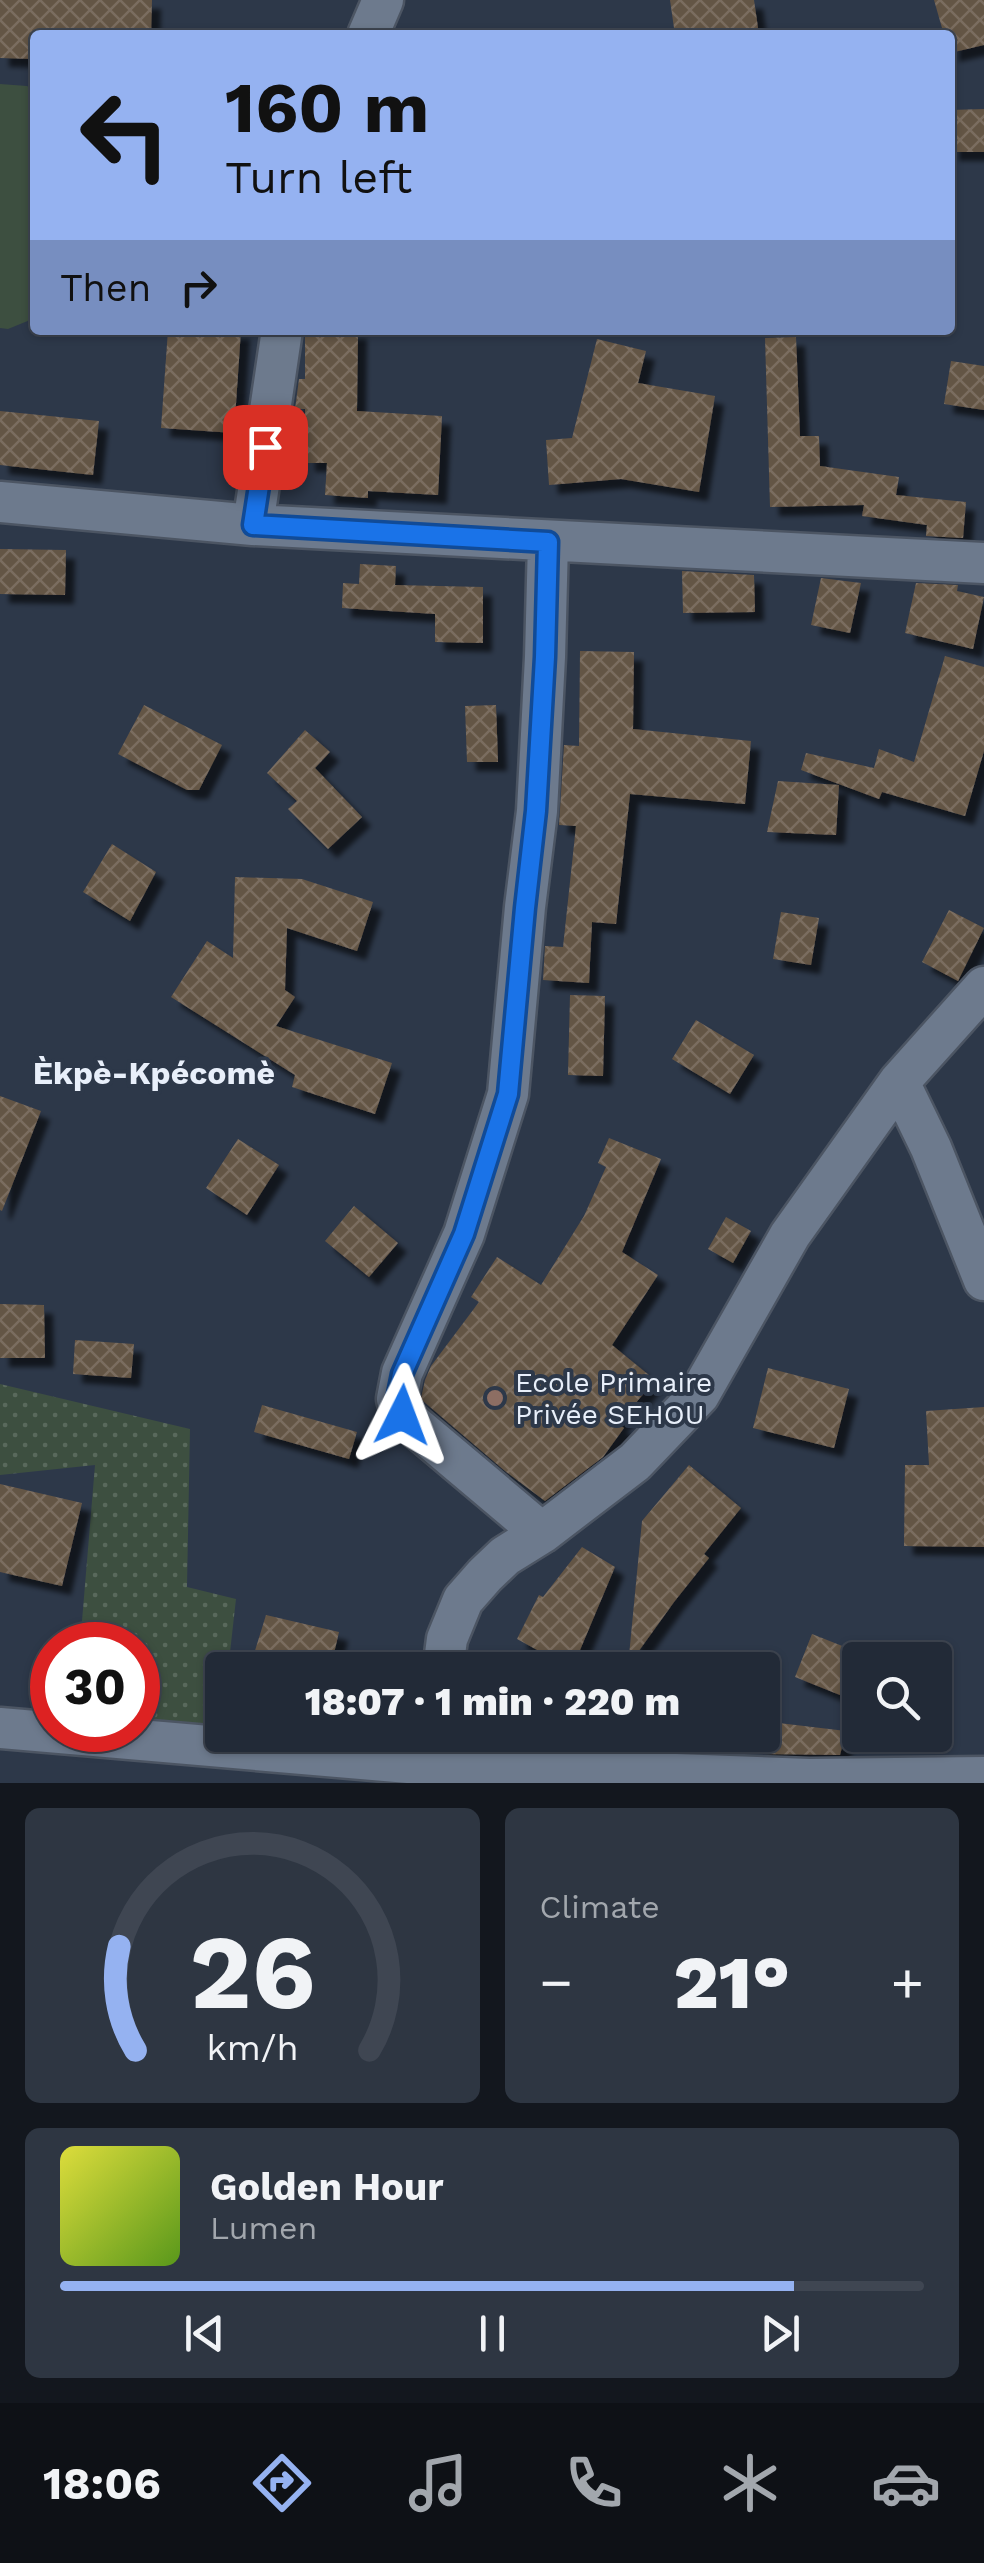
<!DOCTYPE html>
<meta charset="utf-8">
<style>
:root{--surface:#222a37;--page:#2e3642;--text:#f1f3f6;--muted:#a2a7ad;--line:#3f4652;--accent:#95b2f1}
body{margin:0;font-family:"Work Sans",sans-serif;background:var(--page);color:var(--text);height:100vh;display:flex;flex-direction:column;font-size:38px;white-space:nowrap}
*{box-sizing:border-box;margin:0}
p{font-size:32px;color:var(--muted)}
.icon{flex:none;width:55px;height:55px;fill:none;stroke:currentColor;stroke-width:2;stroke-linecap:round;stroke-linejoin:round}
.map{position:relative;height:1783px;overflow:hidden}
.panel{display:flex;flex-direction:column;gap:25px;padding:25px;background:#13171e;flex:1}
.panel>*{flex:none}
.hud{position:absolute;left:30px;top:30px;width:925px;height:305px;border-radius:10px;box-shadow:0 2px 8px #0004,0 0 0 2px var(--line);background:#95b2f1;color:#111;overflow:hidden}
.buttons{position:absolute;left:842px;top:1642px;display:grid;gap:20px}
.buttons a{display:grid;place-items:center;width:110px;height:110px;border-radius:10px;background:var(--surface);box-shadow:0 2px 8px #0004,0 0 0 2px var(--line);font-size:50px}
.speed{position:absolute;left:30px;top:1622px;display:flex;gap:20px;font-size:50px;font-weight:700;text-align:center}
.speed>*{display:grid;place-content:center;width:130px;height:130px;border-radius:50%;background:var(--surface);box-shadow:0 2px 8px #0004,0 0 0 2px var(--line);line-height:1}
.speed .limit{border:15px solid #d22;background:#fff;color:#111}
.pin{position:absolute;display:grid;place-items:center;width:85px;height:85px;color:#fff;margin:-42px;border-radius:20px;box-shadow:0 5px 15px #0006}
.me{position:absolute;width:110px;margin:-55px;rotate:3deg;stroke-linejoin:round;filter:drop-shadow(0 0 8px #0008)}
.turn{display:flex;align-items:center;gap:35px;height:210px;padding:0 30px;font-size:45px}
.turn .icon{width:130px;height:130px;stroke-width:2.5}
.turn b{display:block;font-size:70px;line-height:85px}
.then{display:flex;align-items:center;height:95px;padding:0 30px;background:#0003;gap:20px;font-size:38px}
.big{font-size:75px;font-weight:800;line-height:1.1}
.panel .card{flex:1;display:flex;flex-direction:column;justify-content:center;gap:15px;min-width:0;padding:0 35px;border-radius:15px;background:var(--page)}
.panel .dial{align-items:center;gap:0}
.dial svg{height:260px;overflow:visible;fill:none;stroke:var(--line);stroke-width:7;stroke-linecap:round;text-anchor:middle}
.dial text{fill:var(--text);stroke:none}
.song{display:flex;align-items:center;gap:30px}
.cover{width:120px;height:120px;border-radius:15px;background:linear-gradient(135deg,hsl(60 70% 55%),hsl(90 70% 35%))}
.played{height:10px;border-radius:5px;background:linear-gradient(90deg,var(--accent) 85%,var(--line) 85%)}
.keys{display:flex;justify-content:space-around;direction:ltr}
.heat{display:flex;justify-content:space-between;align-items:center;font-size:55px;direction:ltr}
.panel .tiles{flex:1;display:grid;gap:25px;grid-template-columns:1fr 1fr}
.card:last-child{grid-column:span 2}
.trip{position:absolute;left:205px;top:1652px;width:575px;height:100px;border-radius:10px;background:var(--surface);box-shadow:0 2px 8px #0004,0 0 0 2px var(--line);font-weight:800;line-height:100px;text-align:center}
.dock{display:flex;height:160px;justify-content:space-around;align-items:center;background:#0e1116;color:var(--muted)}
.dock .icon{width:70px;height:70px}
.dock .current{color:var(--accent)}
.dock b{font-size:45px;color:var(--text)}
.map>svg:first-child{display:block}
.green{fill:url(#green-dots)}
.pitch{fill:#3d4f40}
.building{fill:url(#building-cross-hatch);filter:url(#shadow)}
.lines{fill:none;stroke-linecap:round;stroke-linejoin:round}
.street-casing{stroke:#4c5563;stroke-width:45}
.street{stroke:#6d7a8d;stroke-width:40}
.route-casing{stroke:#114b97;stroke-width:25}
.route{stroke:#1a73e8;stroke-width:18}
.education-dot{fill:#8d6e63;stroke:#2d3849;stroke-width:4}
.labels{text-anchor:middle;stroke-width:8;stroke-linejoin:round;paint-order:stroke}
.poi-label{font-size:28px;fill:#e8effa;stroke:#2d3849;text-anchor:start}
.quarter-label{font-size:32px;font-weight:bold;fill:#e8effa;stroke:#2d3849}
</style>
<div class="map">
<svg width="984" height="1783" viewBox="0 0 984 1783">
<defs>
<pattern id="green-dots" width="8" height="8" patternUnits="userSpaceOnUse" patternTransform="scale(2.5)"><rect width="8" height="8" fill="#3d4f40"/><path d="M2 2h.1M6 6h.1" fill="none" stroke="#59695c" stroke-width="1.8" stroke-linecap="round"/></pattern>
<pattern id="building-cross-hatch" width="8" height="8" patternUnits="userSpaceOnUse" patternTransform="scale(2.5)"><rect width="8" height="8" fill="#645444"/><path d="M0 0l8 8M0 8l8-8" fill="none" stroke="#7a6d60"/></pattern>
<filter id="shadow"><feDropShadow dx="9" dy="9" stdDeviation="2.5" flood-color="#0009"/></filter>
</defs>
<rect width="100%" height="100%" fill="#2d3849"/>
<path class="green" d="M0 1384 190 1429 187 1587 236 1599 228 1670H222L220 1731 138 1720V1645H80L95 1465 0 1475Z"/>
<path class="pitch" d="M0 84 27 86 35 91V318L8 329 0 328Z"/>
<path class="building" d="M0 0H152L151 35H35V59L0 58Z
M670 0H754L759 35H675Z
M934 0H984V45L950 53V35H944Z
M984 109V152H950V110Z
M168 330H241L234 433 161 428Z
M305 330H358L357 411 442 416 438 495 368 491V498L325 495 327 463H306L305 409H295L299 379H305Z
M796 337 800 436H819L820 466 899 477 896 495 966 502 963 538 926 536 927 525 862 516 864 505 770 507 765 338Z
M597 339 646 351 638 383 715 396 699 492 621 479 549 485 546 440 572 438Z
M951 361 984 366V410L944 404Z
M0 411 99 421 93 475 0 465Z
M0 549 66 550 65 595 0 594Z
M360 564 396 566 395 585 483 587V643L435 642V614L342 608 343 583 359 584Z
M682 571 754 575 755 612 683 613Z
M821 578 861 583 850 633 811 625Z
M916 583 958 585 957 591 984 597 973 649 905 633Z
M580 651 634 652 633 729 751 741 745 804 630 794 616 924 592 922 589 983 543 980 545 946 563 947 576 826 559 825 564 745 579 746Z
M945 656 984 667V751L965 816 882 792 879 799 801 770 806 753 874 768 879 749 914 762Z
M144 705 222 745 199 790H187L118 754Z
M496 705 498 762H467L465 706Z
M305 730 330 752 315 768 362 817 328 849 288 809 297 801 267 773Z
M778 781 839 785 836 835 767 832Z
M112 844 156 872 130 921 83 892Z
M235 877 302 879 373 902 357 951 287 928 285 990 295 997 276 1026 392 1063 375 1114 292 1087 295 1075 171 997 207 941 233 958Z
M949 910 984 928 958 981 922 962Z
M781 912 819 918 811 965 773 959Z
M570 995 605 996 603 1076 568 1075Z
M696 1020 754 1055 730 1094 672 1059Z
M0 1096 41 1111 2 1211 0 1210Z
M609 1138 661 1159 622 1252 658 1275 612 1345 655 1380 618 1424 624 1428 603 1457 545 1501 505 1471 423 1401 421 1398 425 1380 431 1366 479 1302 471 1297 497 1257 541 1285 584 1216 606 1167 598 1163Z
M238 1139 279 1165 247 1215 206 1188Z
M354 1206 398 1243 369 1277 325 1241Z
M726 1217 751 1231 733 1263 708 1249Z
M0 1304 44 1305 45 1358H0Z
M75 1340 134 1344 131 1378 73 1374Z
M768 1368 849 1389 834 1448 753 1428Z
M262 1405 357 1432 349 1459 254 1432Z
M984 1407V1547L904 1546 905 1465H929L926 1411Z
M689 1465 741 1508 704 1554 709 1558 674 1602 628 1666 642 1521Z
M0 1484 82 1503 62 1586 0 1572Z
M582 1547 615 1567 572 1669 517 1639 539 1595 543 1597Z
M266 1615 339 1632 330 1670H310L282 1662 280 1670H249Z
M812 1634 860 1653V1703L795 1677Z
M762 1721 846 1731 840 1755 762 1754Z"/>
<g class="lines">
<defs>
<path id="street" d="M368 35 383 0
M0 502 253 525 984 563
M253 525 282 330
M899 1082 931 1148 984 1280
M542 1533 402 1415 397 1399 402 1373 464 1234 508 1094 525 907 537 811 545 657 548 542
M443 1670 447 1639 463 1600 485 1575 505 1556 542 1533 635 1462 699 1395 790 1235 899 1082 984 987
M0 1728 431 1765 809 1779 984 1777"/>
</defs>
<use href="#street" class="street-casing"/>
<use href="#street" class="street"/>
</g>
<g class="lines">
<defs>
<path id="route" d="M265 447 253 525 548 542 545 657 536 811 525 908 508 1094 464 1234 402 1374 397 1399 402 1415"/>
</defs>
<use href="#route" class="route-casing"/>
<use href="#route" class="route"/>
</g>
<circle class="education-dot" cx="495" cy="1398" r="10"/>
<g class="labels">
<g class="poi-label">
<text x="515" y="1392">Ecole Primaire<tspan x="515" dy="32">Privée SEHOU</tspan></text>
</g>
<g class="quarter-label">
<text x="154" y="1084">Èkpè-Kpécomè</text>
</g>
</g>
</svg>
<div class="buttons">
<a><svg class="icon" aria-label="search" viewBox="0 0 24 24"><circle cx="10" cy="10" r="6"/><path d="M15 15l6 6"/></svg></a>
</div>
<div class="speed"><div class="limit">30</div></div>
<div class="pin" style="left:265px;top:447px;background:#d93025"><svg class="icon" aria-label="arrive" viewBox="0 0 24 24"><path d="M6 21V4h12l-3 4 3 4H6"/></svg></div>
<svg class="me" style="left:402px;top:1415px" viewBox="-20 -20 40 40"><path d="M0-17L14 15 0 8-14 15z" fill="#1a73e8" stroke="#fff" stroke-width="4"/></svg>
<div class="trip">18:07 · 1 min · 220 m</div>
<div class="hud">
<div class="turn"><svg class="icon" aria-label="left" viewBox="0 0 24 24"><path d="M17 20v-9H6M10 6l-5 5 5 5"/></svg><div><b>160 m</b>Turn left</div></div>
<div class="then">Then<svg class="icon" aria-label="right" viewBox="0 0 24 24"><path d="M7 20v-9h11M14 6l5 5-5 5"/></svg></div>
</div>
</div>
<section class="panel">
<div class="tiles">
<div class="card dial"><svg viewBox="0 0 100 80">
<path d="M14 69A42 42 0 1 1 86 69"/>
<path d="M14 69A42 42 0 0 1 9 37" stroke="#95b2f1"/>
<text x="50" y="56" font-size="32" font-weight="700">26</text>
<text x="50" y="72" font-size="11">km/h</text>
</svg></div>
<div class="card"><p>Climate</p>
<div class="heat"><a>−</a><b class="big">21°</b><a>+</a></div>
</div>
<div class="card">
<div class="song"><i class="cover"></i><div><b>Golden Hour</b><p>Lumen</p></div></div>
<div class="played"></div>
<div class="keys"><svg class="icon" aria-label="previous" viewBox="0 0 24 24"><path d="M18 5L8 12l10 7zM5 5v14"/></svg><svg class="icon" aria-label="pause" viewBox="0 0 24 24"><path d="M8 5v14M16 5v14"/></svg><svg class="icon" aria-label="next" viewBox="0 0 24 24"><path d="M6 5l10 7-10 7zM19 5v14"/></svg></div>
</div>
</div>
</section>
<nav class="dock">
<b>18:06</b>
<svg class="icon current" aria-label="directions" viewBox="0 0 24 24"><path d="M12 3l9 9-9 9-9-9zM9 14v-3h6M13 9l2 2-2 2"/></svg>
<svg class="icon" aria-label="music" viewBox="0 0 24 24"><path d="M9 18V5l10-2v13"/><circle cx="6" cy="18" r="3"/><circle cx="16" cy="16" r="3"/></svg>
<svg class="icon" aria-label="phone" viewBox="0 0 24 24"><path d="M5 4h4l2 5-3 2q2 4 5 5l2-3 5 2v4C11 20 4 13 5 4z"/></svg>
<svg class="icon" aria-label="climate" viewBox="0 0 24 24"><path d="M12 3v18M4 7l16 10M4 17L20 7"/></svg>
<svg class="icon" aria-label="car" viewBox="0 0 24 24"><path d="M5 17H2v-5l4-1 3-4h7l3 4 3 1v5h-3M9 17h6M6 11h13"/><circle cx="7" cy="17" r="2"/><circle cx="17" cy="17" r="2"/></svg>
</nav>
